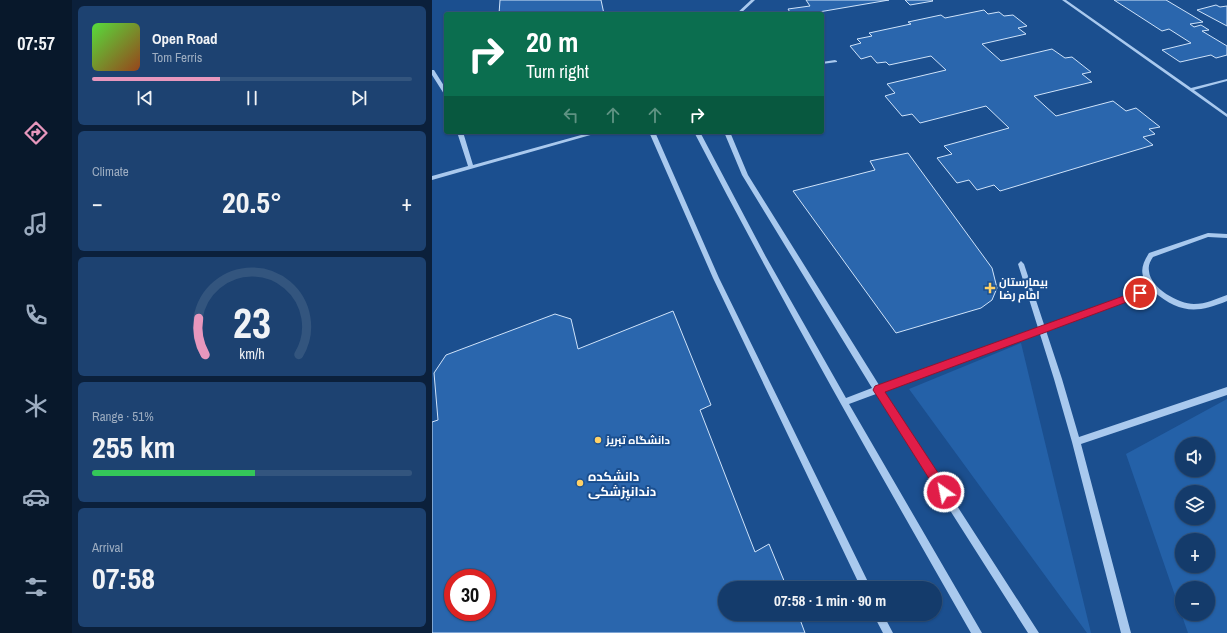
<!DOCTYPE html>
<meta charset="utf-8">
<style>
:root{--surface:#143b6b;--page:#1d4271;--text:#f1f3f6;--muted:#9dadc1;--line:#33557e;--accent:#e797bd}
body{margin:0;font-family:"Archivo Narrow",Cairo,sans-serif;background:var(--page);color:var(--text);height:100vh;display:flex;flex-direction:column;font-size:15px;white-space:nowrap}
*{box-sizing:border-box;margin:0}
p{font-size:13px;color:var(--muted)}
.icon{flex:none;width:22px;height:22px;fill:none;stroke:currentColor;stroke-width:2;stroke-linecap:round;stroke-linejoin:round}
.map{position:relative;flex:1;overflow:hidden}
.panel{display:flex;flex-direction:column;gap:6px;padding:6px;background:#0b203b;width:360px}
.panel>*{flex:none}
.banner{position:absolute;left:12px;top:12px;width:380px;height:122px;border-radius:4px;box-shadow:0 1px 3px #0004,0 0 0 1px var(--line);background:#0b6e4f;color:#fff;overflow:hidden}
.tools{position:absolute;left:743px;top:437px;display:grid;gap:8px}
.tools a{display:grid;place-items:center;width:40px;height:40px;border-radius:50%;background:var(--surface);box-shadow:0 1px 3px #0004,0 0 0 1px var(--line);font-size:20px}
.speed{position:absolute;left:12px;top:569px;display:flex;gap:8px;font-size:20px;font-weight:700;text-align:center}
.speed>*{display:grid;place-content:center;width:52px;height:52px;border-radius:50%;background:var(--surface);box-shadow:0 1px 3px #0004,0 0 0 1px var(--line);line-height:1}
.speed .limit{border:6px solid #d22;background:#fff;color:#111}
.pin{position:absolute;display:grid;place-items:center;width:34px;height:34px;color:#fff;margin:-17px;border:2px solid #fff;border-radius:50%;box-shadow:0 1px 4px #0007}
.me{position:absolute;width:44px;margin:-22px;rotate:327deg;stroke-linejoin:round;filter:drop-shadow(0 0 3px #0008)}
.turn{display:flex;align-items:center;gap:14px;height:84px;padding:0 16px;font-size:18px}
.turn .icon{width:52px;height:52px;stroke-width:2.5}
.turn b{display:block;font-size:28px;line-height:34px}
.lanes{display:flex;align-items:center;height:38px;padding:0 16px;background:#0003;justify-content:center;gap:20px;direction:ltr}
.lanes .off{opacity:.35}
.big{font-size:30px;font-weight:700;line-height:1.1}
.panel .widget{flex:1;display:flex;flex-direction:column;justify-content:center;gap:6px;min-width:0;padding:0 14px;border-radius:6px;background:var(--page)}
.panel .dial{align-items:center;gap:0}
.dial svg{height:104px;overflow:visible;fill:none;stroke:var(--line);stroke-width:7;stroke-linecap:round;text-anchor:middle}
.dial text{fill:var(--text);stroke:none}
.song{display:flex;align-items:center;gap:12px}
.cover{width:48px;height:48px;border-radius:6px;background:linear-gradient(135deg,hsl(110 70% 55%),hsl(20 70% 35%))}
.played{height:4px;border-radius:2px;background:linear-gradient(90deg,var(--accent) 40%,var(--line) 40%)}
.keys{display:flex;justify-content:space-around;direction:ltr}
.heat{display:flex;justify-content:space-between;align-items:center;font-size:22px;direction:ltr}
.charge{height:6px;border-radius:3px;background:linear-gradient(90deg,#34c759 51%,var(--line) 0)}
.trip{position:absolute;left:286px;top:581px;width:224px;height:40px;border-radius:20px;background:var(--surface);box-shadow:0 1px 3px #0004,0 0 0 1px var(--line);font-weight:700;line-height:40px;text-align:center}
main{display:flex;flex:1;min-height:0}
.tabs{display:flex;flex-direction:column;width:72px;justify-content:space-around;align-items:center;background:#08182b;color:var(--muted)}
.tabs .icon{width:28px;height:28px}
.tabs .current{color:var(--accent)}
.tabs b{font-size:18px;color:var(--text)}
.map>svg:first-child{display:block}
.green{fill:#2461a8;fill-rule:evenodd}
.building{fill:#2a66ad;stroke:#cfe3fa;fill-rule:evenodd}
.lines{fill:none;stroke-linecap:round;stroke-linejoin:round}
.minor{fill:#a9c9ee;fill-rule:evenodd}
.minor-bridge{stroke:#a9c9ee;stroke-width:7}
.route{fill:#e11d48;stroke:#92132f}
.poi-dot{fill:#ffd166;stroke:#1b4f8f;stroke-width:1.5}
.labels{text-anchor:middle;stroke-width:4;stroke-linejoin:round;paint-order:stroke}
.poi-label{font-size:11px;font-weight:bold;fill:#fff;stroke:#1b4f8f;text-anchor:start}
.near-poi-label{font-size:13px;font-weight:bold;fill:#fff;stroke:#1b4f8f;text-anchor:start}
</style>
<main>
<nav class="tabs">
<b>07:57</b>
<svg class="icon current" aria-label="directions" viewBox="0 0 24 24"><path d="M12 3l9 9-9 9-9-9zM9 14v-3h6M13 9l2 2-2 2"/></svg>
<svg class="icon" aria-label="music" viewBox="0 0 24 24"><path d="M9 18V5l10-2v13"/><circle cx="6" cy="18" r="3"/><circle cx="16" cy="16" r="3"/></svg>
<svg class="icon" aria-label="phone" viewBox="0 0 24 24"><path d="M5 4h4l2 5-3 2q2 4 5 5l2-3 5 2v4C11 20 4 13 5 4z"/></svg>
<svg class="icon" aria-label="climate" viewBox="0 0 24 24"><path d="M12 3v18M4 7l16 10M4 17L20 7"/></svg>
<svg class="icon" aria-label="car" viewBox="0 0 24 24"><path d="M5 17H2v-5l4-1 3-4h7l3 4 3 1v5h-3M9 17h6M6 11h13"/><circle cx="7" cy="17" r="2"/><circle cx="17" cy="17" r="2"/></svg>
<svg class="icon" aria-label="filters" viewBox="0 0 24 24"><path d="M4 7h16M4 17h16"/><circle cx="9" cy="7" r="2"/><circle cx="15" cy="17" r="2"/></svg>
</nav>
<section class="panel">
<div class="widget">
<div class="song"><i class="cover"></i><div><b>Open Road</b><p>Tom Ferris</p></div></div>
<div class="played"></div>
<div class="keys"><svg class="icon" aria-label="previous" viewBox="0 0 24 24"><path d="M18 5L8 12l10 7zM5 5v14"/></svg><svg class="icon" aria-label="pause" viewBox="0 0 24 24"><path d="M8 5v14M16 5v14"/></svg><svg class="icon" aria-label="next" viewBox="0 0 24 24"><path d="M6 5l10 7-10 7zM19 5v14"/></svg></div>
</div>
<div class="widget"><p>Climate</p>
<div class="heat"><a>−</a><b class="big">20.5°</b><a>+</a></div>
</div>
<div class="widget dial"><svg viewBox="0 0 100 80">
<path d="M14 69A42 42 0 1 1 86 69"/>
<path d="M14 69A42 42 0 0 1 9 41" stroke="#e797bd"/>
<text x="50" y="56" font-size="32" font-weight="700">23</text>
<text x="50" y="72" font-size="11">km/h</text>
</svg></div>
<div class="widget"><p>Range · 51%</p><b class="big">255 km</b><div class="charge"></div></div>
<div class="widget"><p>Arrival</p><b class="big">07:58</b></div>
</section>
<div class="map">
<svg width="795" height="633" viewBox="0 0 795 633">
<rect width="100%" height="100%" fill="#1b4f8f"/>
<path class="green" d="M589 343 659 633H655L477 389Z
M795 399V633H756L694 454ZM750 444H776V470H750ZM750 492H776V518H750ZM750 540H776V566H750ZM750 588H776V614H750Z"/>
<path class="building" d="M68 0H169L172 14H67Z
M374 0H457L375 14H359L356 9 378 6Z
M473 0H500L501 1 478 5Z
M682 0H734L771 22 758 24 762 27 769 25 777 30 770 31 795 46V55L784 58 779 55 748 62 730 50 759 43 737 29 730 31Z
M784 5 788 7 795 6V26L765 10Z
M552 10 556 14 567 12 572 16 581 15 595 26 586 28 594 34 550 44 569 61 620 49 633 58 640 57 659 72 650 74 660 82 602 96 624 116 681 101 694 111 704 108 728 127 717 129 723 134 711 137 721 145 568 191 562 185 545 190 537 180 525 183 505 158 520 154 512 146 577 128 554 106 488 123 480 114 470 116 453 96 463 93 455 84 514 70 499 56 457 65 454 62 445 63 439 56 429 59 418 46 429 43 425 39 440 36 437 33 479 24 476 22 509 15 513 18Z
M476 153 560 268 565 288 560 300 549 308 464 333 361 191 443 170 438 161Z
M241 311 279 405 268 410 323 552 337 544 355 588H293V614H366L373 633H0V422L6 420 2 373 14 355 123 314 139 319 146 349ZM21 578H55V612H21Z"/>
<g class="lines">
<path class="minor" d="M319 0H323L308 14H304Z
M630 0H634L759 88 795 79V81L762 90 795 114V117Z
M403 60 405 61V62L390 64V62Z
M0 70H2L14 89V94H12L0 75Z
M25 132H31L41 165 160 132H169L0 180V176L36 166Z
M217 132H223L287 278 439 588H429L281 278Z
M262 132H268L334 257 414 398 440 388 310 175 292 132H298L316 175 447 385 584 336 587 337 588 339 587 341 451 391 607 633H596L444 394 417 404 550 633H539C444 467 350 302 262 132Z
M776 233 795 234V238L776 237 721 257C718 262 716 265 717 271 718 288 747 304 762 304 774 304 784 299 795 295V301C764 314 747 313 721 291L623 328 620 329 617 328 616 326 617 324 717 287C707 274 709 266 717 253Z
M589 261 592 264 630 379 647 437 795 387V395L649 444 699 633H689L640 442 622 379 586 264Z
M441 614H451L461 633H451Z"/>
<path class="minor-bridge" d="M584 339 620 326"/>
</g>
<path class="route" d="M708 290 712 293 711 296 453 392 516 488 518 492 516 496 512 498 508 496 443 393 441 390 443 386Z"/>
<g class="poi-dot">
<path d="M556 282h4v4h4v4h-4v4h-4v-4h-4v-4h4z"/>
<circle cx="166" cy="440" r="4"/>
<circle cx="148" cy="483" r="4"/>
</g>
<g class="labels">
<g class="poi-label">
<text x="567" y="286">بیمارستان<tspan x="567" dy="13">امام رضا</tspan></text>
<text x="174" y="444">دانشگاه تبریز</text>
</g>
<g class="near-poi-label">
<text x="156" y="481">دانشکده<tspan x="156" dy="15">دندانپزشکی</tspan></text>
</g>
</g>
</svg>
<div class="tools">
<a><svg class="icon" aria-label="sound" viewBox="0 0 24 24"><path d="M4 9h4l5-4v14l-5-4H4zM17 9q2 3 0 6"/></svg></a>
<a><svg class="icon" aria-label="layers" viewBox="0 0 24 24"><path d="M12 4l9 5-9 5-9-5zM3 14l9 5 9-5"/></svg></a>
<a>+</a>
<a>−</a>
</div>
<div class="speed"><div class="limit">30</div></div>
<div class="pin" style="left:708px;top:293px;background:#d93025"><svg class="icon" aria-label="arrive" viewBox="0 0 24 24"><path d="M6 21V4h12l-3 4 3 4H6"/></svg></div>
<svg class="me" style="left:512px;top:492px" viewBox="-20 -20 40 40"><circle r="17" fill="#e11d48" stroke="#fff" stroke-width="3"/><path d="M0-11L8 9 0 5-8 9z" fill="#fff"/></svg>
<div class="trip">07:58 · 1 min · 90 m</div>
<div class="banner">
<div class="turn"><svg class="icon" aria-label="right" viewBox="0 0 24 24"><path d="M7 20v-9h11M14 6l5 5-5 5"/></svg><div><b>20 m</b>Turn right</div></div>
<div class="lanes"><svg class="icon off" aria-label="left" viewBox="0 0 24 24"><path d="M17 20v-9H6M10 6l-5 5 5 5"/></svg><svg class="icon off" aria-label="ahead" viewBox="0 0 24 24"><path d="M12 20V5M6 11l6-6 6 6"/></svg><svg class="icon off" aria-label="ahead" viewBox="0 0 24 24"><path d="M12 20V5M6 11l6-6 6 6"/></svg><svg class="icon" aria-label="right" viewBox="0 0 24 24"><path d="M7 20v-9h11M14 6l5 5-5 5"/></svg></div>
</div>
</div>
</main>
